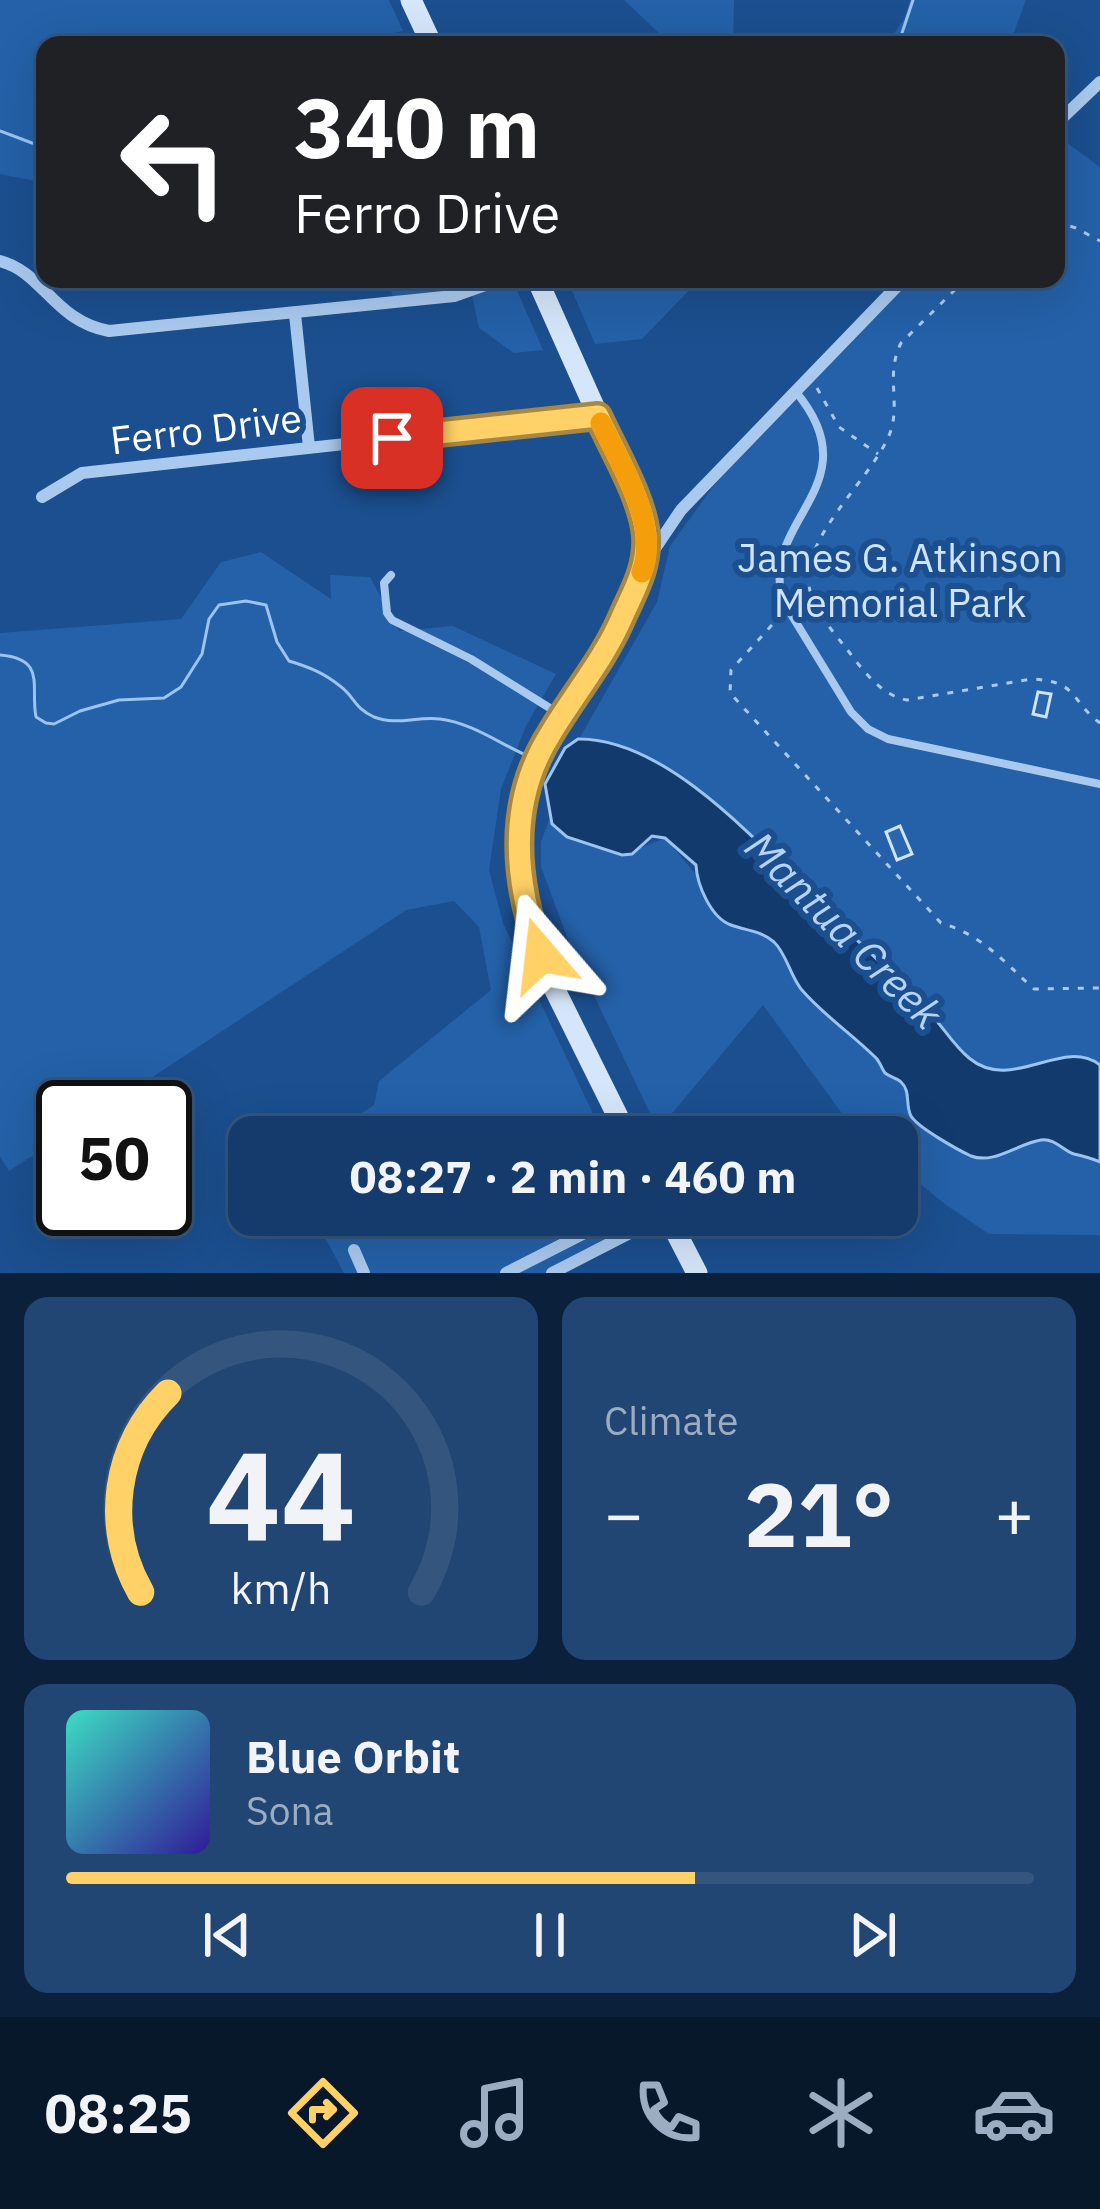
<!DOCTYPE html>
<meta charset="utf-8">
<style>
:root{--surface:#143b6b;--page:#214673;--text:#f1f3f6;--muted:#9dadc1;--line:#33557e;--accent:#ffd166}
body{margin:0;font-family:"IBM Plex Sans",sans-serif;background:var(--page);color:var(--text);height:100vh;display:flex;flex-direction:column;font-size:45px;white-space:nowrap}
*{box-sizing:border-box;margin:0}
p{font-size:39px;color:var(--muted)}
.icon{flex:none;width:66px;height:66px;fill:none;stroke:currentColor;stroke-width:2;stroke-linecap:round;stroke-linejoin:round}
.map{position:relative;height:1273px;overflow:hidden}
.panel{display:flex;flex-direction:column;gap:24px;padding:24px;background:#0b203b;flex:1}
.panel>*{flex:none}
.hud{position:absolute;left:36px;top:36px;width:1029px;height:252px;border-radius:24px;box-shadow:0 12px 48px #0002,0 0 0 3px var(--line);background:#202124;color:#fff;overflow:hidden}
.speed{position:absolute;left:36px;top:1080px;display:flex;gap:24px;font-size:60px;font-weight:700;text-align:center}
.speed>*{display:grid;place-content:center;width:156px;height:156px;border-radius:50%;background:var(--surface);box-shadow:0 12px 48px #0002,0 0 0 3px var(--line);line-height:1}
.speed .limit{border:6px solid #111;border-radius:18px;background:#fff;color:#111}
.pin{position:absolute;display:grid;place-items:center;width:102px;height:102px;color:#fff;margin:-51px;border-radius:24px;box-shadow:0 6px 18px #0006}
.me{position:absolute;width:132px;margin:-66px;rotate:343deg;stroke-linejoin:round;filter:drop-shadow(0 0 9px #0008)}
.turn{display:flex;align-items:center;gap:42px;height:252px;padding:0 60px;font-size:54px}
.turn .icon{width:156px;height:156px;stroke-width:2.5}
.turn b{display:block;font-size:84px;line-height:102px}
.big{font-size:90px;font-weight:700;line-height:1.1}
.panel .widget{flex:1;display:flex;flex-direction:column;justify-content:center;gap:18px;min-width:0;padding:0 42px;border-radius:24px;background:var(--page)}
.panel .dial{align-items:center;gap:0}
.dial svg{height:312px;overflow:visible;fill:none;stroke:var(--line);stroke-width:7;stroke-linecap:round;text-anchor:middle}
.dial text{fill:var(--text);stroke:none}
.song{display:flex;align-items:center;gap:36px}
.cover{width:144px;height:144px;border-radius:18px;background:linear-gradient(135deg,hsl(170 70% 55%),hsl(250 70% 35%))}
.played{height:12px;border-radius:6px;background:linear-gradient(90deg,var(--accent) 65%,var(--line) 65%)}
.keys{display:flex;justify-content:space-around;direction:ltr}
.heat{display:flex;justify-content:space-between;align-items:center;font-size:66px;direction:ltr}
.panel .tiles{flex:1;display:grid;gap:24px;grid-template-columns:1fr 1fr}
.widget:last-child{grid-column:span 2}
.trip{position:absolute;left:228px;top:1116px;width:690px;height:120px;border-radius:24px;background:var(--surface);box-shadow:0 12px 48px #0002,0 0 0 3px var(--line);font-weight:700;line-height:120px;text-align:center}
.tabs{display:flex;height:192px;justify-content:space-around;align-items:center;background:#08182b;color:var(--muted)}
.tabs .icon{width:84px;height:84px}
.tabs .current{color:var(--accent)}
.tabs b{font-size:54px;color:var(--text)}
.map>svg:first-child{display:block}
.green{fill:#2461a8}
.water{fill:#123a6d;stroke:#9cc4f0;stroke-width:3}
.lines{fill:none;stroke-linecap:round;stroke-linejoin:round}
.stream{stroke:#9cc4f0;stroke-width:3}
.building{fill:#2a66ad;stroke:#cfe3fa;stroke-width:3}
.path{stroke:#a9c9ee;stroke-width:3;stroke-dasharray:6 9;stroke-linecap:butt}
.lane{stroke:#a9c9ee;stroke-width:8}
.street{stroke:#a9c9ee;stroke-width:12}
.secondary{stroke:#d6e6fa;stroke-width:21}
.route-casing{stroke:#a68842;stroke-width:30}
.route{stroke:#ffd166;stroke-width:21}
.slow{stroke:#f59e0b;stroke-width:21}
.labels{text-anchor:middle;stroke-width:12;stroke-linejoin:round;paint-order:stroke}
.street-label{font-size:39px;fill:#fff;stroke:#1b4f8f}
.park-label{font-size:39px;fill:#cfe3fa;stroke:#1b4f8f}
.water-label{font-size:42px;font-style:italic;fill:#b5d3f5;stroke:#1b4f8f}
</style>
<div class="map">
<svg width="1100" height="1273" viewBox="0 0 1100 1273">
<rect width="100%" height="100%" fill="#1b4f8f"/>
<path class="green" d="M0 0H389L403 31 332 45H45V183L0 174Z
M624 0H734L733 45H655L660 34Z
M910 0H1026L1014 32 1000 45H886L904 19Z
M1056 135 1100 167V1235L989 1234 946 1205 897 1165V1137H863L854 1130 763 1005 658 1130 570 945 541 867V842L554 806 622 855 665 838 739 925 727 813 579 739 657 602 670 546 715 484 899 289 890 279H1056Z
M388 279H512L543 350 514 353 479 328 471 291 394 301Z
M567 279H700L642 339 595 344Z
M261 552 331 599 330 575 370 577 399 631 453 626 556 674 526 726 501 789 489 870 503 923 604 1137H326L374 1105 379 1081 491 990 479 927 454 901 406 910 107 1107H63V1136L9 1171 0 1157V633L181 619 221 562Z
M313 1215H642V1216L558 1273H344Z"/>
<path class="water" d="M578 739C668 738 762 847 822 906 857 941 894 974 927 1010 942 1025 953 1045 969 1058 1012 1094 1062 1036 1100 1065V1162C1091 1158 1083 1156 1074 1154 1062 1150 1055 1138 1041 1140 1019 1143 994 1165 971 1156 958 1150 917 1127 911 1116 905 1105 911 1091 901 1082 897 1078 890 1077 885 1073 881 1068 880 1061 875 1057 851 1033 823 1015 801 989 790 975 786 953 774 942 760 930 747 931 731 925 711 918 697 885 696 865L665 838 652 836 632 854 622 855 567 837 552 824 545 784 565 748Z"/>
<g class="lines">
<path class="stream" d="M898 45 913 0
M0 131 32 143 45 145
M0 655C47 659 30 686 36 717L46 723 54 724 80 711 119 700 164 698 181 687 202 654 209 619 219 605 246 601 266 605 277 642 289 661C309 667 324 673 340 686 355 697 354 708 374 717 397 726 417 716 440 719 472 723 500 744 528 756"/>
</g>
<path class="building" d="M1038 692 1051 694 1046 717 1033 714Z
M900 826 912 854 897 860 886 832Z"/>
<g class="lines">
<path class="path" d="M1056 222 1076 228 1100 241
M966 279 901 343C885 375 901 403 890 433 872 480 793 543 811 594 818 614 833 632 846 648 862 669 880 695 907 700L1031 679C1079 681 1069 700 1100 723
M817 388 839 427 878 454
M782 614 731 670 730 693 941 923C982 935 1003 961 1034 989L1100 988"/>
<path class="lane" d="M796 392C876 488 750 524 786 606L851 712 868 729 888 739 1100 784
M391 575 384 583 387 613 392 620 471 659 561 715"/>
<path class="street" d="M1056 124 1100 82
M0 261C43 272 54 321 109 331L454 296 502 279
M295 314 309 447
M42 497 82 473 598 416
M650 556 681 510 904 279
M354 1250 364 1273
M506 1273 620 1215
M552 1273 665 1215"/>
<path class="secondary" d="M411 0 432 45
M537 279 634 496 645 527 646 562 616 631 539 753 527 789 519 826 518 857 530 926 552 984 628 1137
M667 1215 697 1273"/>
</g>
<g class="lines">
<defs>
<path id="route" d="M392 438 598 416C614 451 643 499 646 536 648 566 635 589 623 615 605 658 575 693 551 733 507 802 514 881 541 955"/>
</defs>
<use href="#route" class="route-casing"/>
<use href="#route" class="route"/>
<path class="slow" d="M601 423C621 466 660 524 642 572"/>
</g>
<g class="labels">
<g class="street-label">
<text transform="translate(206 429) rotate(-7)" y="14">Ferro Drive</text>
</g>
<g class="park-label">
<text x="900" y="572">James G. Atkinson<tspan x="900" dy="45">Memorial Park</tspan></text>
</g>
<g class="water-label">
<text transform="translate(844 930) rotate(45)" y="15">Mantua Creek</text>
</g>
</g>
</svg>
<div class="speed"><div class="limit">50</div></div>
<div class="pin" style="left:392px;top:438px;background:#d93025"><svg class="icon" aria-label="arrive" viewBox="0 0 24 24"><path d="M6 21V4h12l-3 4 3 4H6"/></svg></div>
<svg class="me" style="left:541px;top:955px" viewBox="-20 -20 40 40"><path d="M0-17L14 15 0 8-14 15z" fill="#ffd166" stroke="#fff" stroke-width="4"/></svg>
<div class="trip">08:27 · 2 min · 460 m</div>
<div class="hud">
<div class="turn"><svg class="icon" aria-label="left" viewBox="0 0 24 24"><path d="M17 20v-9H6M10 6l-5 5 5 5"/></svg><div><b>340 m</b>Ferro Drive</div></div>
</div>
</div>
<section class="panel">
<div class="tiles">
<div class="widget dial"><svg viewBox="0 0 100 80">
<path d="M14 69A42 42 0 1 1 86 69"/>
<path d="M14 69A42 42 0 0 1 21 18" stroke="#ffd166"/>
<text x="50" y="56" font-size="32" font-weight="700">44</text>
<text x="50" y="72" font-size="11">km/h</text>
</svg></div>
<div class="widget"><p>Climate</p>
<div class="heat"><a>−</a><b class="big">21°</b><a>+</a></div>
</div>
<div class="widget">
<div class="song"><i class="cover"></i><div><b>Blue Orbit</b><p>Sona</p></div></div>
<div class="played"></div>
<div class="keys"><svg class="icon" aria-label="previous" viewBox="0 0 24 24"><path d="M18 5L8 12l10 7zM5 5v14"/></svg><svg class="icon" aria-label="pause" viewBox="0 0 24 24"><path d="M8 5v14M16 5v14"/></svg><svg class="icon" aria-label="next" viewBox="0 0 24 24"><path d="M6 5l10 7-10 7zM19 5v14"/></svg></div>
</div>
</div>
</section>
<nav class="tabs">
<b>08:25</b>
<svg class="icon current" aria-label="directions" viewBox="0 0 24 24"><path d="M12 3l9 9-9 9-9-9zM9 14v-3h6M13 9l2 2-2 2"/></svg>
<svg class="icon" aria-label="music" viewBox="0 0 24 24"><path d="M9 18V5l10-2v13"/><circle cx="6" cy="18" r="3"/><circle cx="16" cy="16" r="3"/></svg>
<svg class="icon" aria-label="phone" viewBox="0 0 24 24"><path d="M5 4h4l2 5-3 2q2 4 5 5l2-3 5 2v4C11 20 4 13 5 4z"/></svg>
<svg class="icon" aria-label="climate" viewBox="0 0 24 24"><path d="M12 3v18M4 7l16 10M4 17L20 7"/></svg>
<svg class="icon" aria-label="car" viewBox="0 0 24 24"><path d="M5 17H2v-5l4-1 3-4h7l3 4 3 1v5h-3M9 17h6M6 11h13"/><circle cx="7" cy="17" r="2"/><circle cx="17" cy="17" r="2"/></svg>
</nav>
